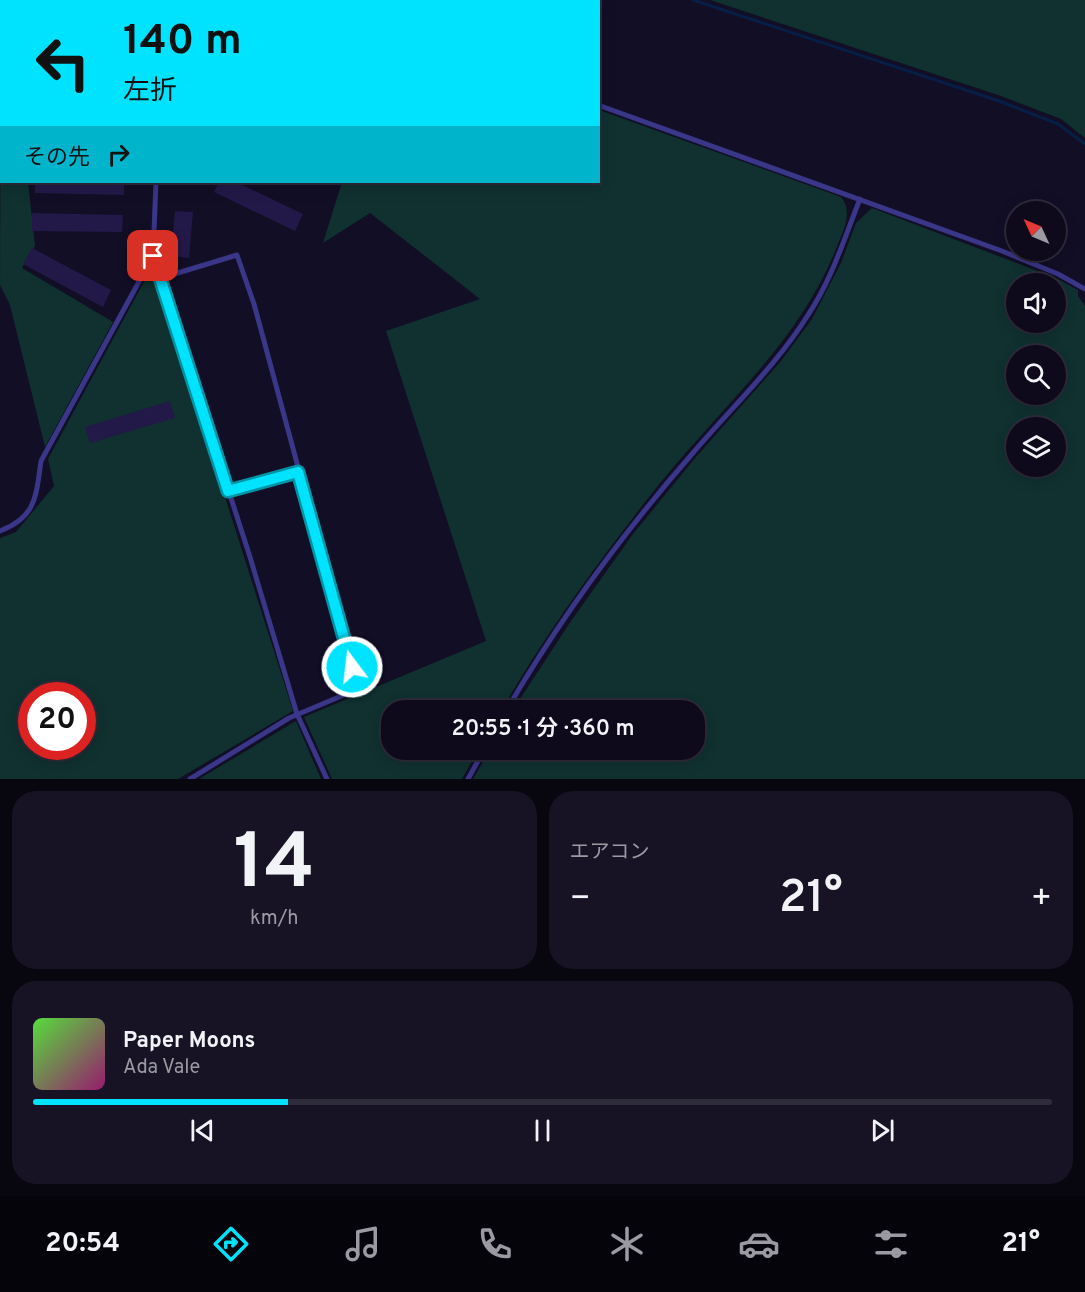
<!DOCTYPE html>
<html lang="ja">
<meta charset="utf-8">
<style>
:root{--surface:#0e0a1c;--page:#171325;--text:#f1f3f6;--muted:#9b9aa3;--line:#2e2b3b;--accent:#00e3fe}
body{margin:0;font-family:Overpass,"Noto Sans JP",sans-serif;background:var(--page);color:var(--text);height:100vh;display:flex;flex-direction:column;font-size:22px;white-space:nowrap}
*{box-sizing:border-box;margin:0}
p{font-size:20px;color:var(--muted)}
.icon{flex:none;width:33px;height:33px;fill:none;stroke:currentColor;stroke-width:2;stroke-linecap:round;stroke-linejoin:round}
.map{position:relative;height:779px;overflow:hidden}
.sheet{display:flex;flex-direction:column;gap:12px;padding:12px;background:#08060f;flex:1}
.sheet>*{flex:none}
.top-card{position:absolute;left:0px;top:0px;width:600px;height:183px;box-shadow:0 3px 15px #0003,0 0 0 2px var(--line);background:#00e3fe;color:#111;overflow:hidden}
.needle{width:39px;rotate:314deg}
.tools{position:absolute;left:1006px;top:201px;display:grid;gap:12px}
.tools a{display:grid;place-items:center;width:60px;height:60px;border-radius:50%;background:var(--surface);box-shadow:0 3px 15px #0003,0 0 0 2px var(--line);font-size:30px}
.speed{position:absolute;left:18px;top:682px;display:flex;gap:12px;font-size:30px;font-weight:700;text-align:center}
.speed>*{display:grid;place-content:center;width:78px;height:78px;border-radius:50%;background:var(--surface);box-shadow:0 3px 15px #0003,0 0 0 2px var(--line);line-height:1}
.speed .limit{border:9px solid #d22;background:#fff;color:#111}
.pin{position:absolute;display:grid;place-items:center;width:51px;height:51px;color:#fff;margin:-26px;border-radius:12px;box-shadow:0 3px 9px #0006}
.me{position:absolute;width:66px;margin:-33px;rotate:345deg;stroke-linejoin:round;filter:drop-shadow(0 0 4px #0008)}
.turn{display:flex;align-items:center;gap:21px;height:126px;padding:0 24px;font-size:27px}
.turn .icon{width:78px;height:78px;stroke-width:2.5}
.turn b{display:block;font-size:42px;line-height:51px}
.then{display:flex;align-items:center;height:57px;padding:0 24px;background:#0003;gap:12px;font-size:22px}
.big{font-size:45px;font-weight:600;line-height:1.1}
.sheet .widget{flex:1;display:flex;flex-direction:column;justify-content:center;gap:9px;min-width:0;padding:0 21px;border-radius:24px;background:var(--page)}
.sheet .dial{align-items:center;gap:0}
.dial b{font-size:78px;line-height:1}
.song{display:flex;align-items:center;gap:18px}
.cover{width:72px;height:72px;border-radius:9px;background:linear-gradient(135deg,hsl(110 70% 55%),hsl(320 70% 35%))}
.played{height:6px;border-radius:3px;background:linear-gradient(90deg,var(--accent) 25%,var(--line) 25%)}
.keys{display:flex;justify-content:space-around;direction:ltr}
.heat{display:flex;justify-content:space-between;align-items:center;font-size:33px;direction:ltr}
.sheet .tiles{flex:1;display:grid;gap:12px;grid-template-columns:1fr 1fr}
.widget:last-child{grid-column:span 2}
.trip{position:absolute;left:381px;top:700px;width:324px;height:60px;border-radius:24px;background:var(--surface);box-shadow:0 3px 15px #0003,0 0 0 2px var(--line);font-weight:600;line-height:60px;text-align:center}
.tab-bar{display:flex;height:96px;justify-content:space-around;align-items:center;background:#06040b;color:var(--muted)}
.tab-bar .icon{width:42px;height:42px}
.tab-bar .selected{color:var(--accent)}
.tab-bar b{font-size:27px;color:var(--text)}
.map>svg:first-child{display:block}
.green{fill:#103130;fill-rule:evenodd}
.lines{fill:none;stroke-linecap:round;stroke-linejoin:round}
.stream{stroke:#071e46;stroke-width:3}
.building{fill:#231948}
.lane{stroke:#3a3688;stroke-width:5}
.route-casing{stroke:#0094a5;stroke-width:15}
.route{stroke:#00e3fe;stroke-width:10}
</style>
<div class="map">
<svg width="1085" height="779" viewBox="0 0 1085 779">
<rect width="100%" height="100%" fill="#120e26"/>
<path class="green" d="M710 0H1085V138L1061 119 1001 96Z
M1 10 2 182H28L35 246 22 268 113 322 45 447 10 305 0 285Z
M599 110 841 197C853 212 844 229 838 244 806 327 746 384 689 449 667 474 646 500 626 527 581 585 538 647 501 711H392V750H478L462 779H332L304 717 486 641 386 331 480 299 370 213 323 243 342 182H598Z
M872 208 1056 278 1078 290V296L1085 306V779H473L490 750H694V711H512L571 621 633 534 696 457 781 361 812 319 841 263 856 223ZM1017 284H1056V322H1017ZM1017 356H1056V394H1017ZM1017 428H1056V466H1017Z
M152 267 293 711 178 779H0V538L16 532 54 486 48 459ZM32 696H82V747H32Z
M296 721 321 779H199Z"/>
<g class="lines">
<path class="stream" d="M693 0 999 101 1058 124 1085 144"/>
</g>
<path class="building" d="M35 182H124V195L35 193Z
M219 182H236L303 214 295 231 214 192Z
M175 211 193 212 189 258 171 256Z
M32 213 123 215 122 232 32 231Z
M32 248 111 290 103 307 23 264Z
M170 401 175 418 90 443 85 427Z"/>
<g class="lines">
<path class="lane" d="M250 0 255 2
M161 2V0
M287 2V0
M429 2V0
M0 5 2 4
M598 105 1002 251 1058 274 1085 289
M156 182 153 256 250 557 297 714 327 779
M161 278 237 255 254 304 358 689 289 718 190 779
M228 491 298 472
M0 531C37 517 36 495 41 461L153 256
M506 711C559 620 623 533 692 454 731 408 776 366 808 315 832 279 844 239 860 199
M468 779 484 750"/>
</g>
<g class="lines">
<defs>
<path id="route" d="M153 256 228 491 298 472 352 667"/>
</defs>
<use href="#route" class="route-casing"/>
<use href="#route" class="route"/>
</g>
</svg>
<div class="tools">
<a><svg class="needle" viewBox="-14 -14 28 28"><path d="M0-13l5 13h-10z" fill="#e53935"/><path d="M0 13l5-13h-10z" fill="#9b9aa3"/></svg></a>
<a><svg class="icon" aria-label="sound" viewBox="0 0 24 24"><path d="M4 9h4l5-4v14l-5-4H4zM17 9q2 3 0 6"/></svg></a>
<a><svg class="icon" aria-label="search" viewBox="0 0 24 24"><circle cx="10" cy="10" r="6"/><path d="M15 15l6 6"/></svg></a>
<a><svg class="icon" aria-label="layers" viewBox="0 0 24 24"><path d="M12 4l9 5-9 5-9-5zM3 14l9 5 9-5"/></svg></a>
</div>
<div class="speed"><div class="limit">20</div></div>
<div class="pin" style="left:153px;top:256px;background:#d93025"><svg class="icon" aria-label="arrive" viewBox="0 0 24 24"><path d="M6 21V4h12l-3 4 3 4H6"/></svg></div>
<svg class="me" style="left:352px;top:667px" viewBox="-20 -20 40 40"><circle r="17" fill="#00e3fe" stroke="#fff" stroke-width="3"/><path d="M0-11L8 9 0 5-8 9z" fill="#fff"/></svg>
<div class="trip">20:55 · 1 分 · 360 m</div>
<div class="top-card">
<div class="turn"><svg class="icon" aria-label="left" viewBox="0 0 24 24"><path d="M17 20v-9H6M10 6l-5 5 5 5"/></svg><div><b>140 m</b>左折</div></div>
<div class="then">その先<svg class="icon" aria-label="right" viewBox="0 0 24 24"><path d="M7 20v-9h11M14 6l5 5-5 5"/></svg></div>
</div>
</div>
<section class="sheet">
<div class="tiles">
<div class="widget dial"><b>14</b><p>km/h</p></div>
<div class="widget"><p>エアコン</p>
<div class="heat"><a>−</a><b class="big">21°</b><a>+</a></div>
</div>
<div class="widget">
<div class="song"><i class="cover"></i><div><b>Paper Moons</b><p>Ada Vale</p></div></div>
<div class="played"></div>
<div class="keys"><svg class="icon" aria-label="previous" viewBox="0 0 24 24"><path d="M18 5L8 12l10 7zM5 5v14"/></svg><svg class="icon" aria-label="pause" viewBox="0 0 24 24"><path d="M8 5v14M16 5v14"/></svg><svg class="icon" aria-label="next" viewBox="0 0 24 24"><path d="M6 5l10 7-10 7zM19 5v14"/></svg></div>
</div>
</div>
</section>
<nav class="tab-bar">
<b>20:54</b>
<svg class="icon selected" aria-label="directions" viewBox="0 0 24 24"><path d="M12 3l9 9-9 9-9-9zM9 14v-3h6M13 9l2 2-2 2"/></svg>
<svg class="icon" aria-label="music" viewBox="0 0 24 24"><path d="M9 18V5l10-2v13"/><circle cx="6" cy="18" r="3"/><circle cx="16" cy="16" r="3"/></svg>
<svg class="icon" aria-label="phone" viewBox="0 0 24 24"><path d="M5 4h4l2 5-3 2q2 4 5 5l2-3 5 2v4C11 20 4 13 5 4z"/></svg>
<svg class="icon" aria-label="climate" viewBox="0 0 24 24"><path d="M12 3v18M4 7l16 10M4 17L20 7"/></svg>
<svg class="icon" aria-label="car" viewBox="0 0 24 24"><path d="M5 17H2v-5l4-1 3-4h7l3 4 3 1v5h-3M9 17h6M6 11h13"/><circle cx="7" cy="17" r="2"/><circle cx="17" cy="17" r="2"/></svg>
<svg class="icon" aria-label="filters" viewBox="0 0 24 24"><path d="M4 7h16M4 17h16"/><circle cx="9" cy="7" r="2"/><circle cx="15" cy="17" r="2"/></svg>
<b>21°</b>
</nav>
